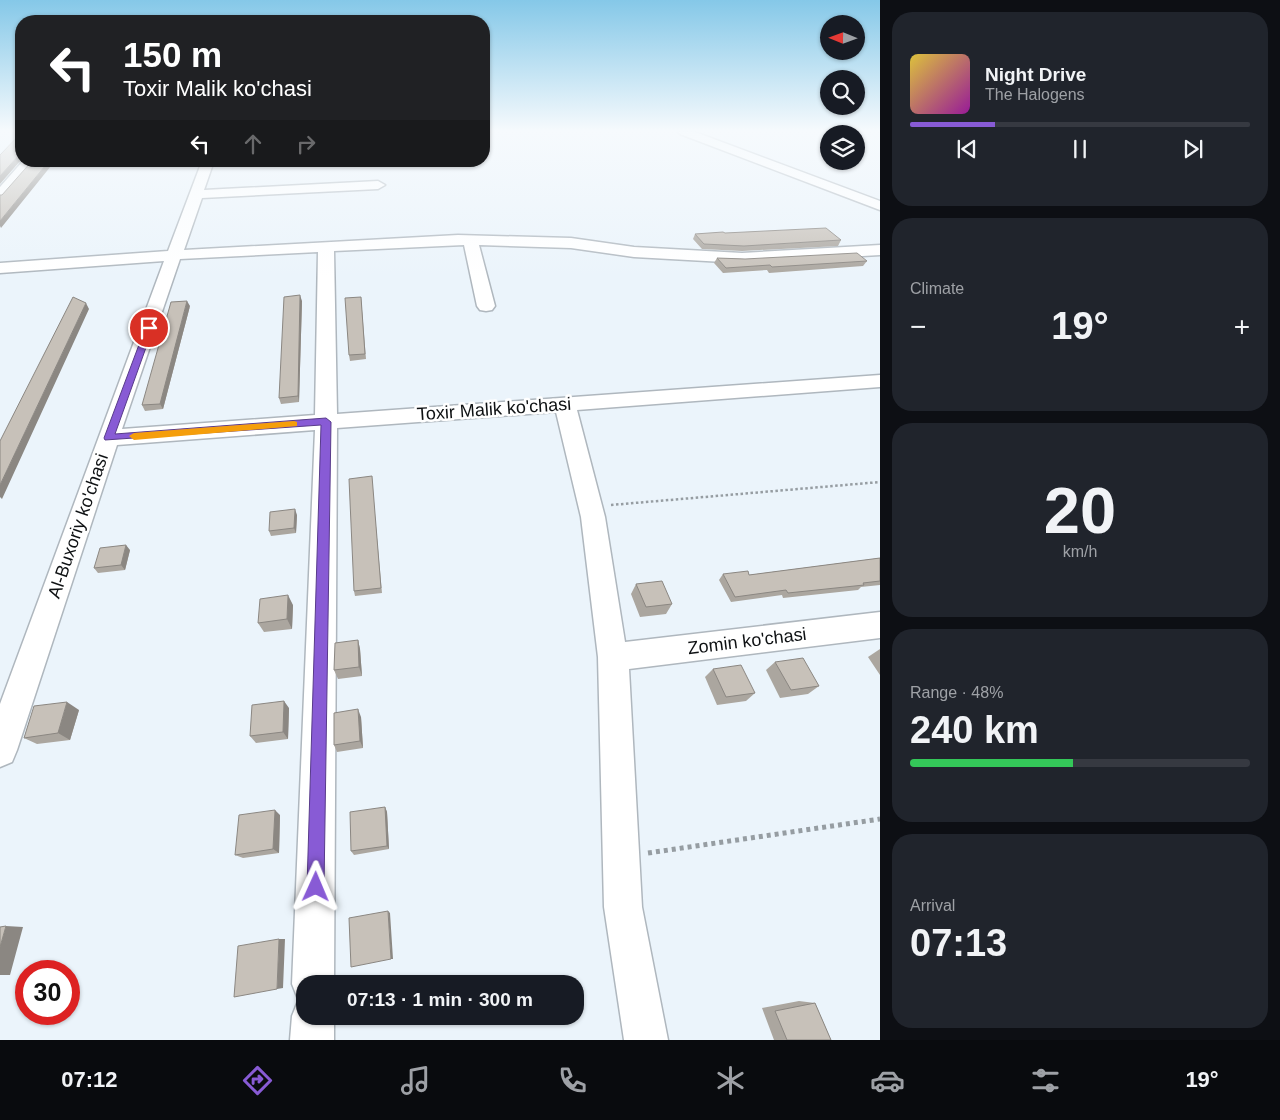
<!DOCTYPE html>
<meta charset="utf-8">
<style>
:root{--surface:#171b24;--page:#20242c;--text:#f1f3f6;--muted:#9ea1a6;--line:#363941;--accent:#885bd5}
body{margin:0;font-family:Arial,sans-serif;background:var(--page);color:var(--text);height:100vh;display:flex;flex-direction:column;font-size:19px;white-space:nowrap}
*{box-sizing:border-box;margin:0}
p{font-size:16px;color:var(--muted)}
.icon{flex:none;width:28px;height:28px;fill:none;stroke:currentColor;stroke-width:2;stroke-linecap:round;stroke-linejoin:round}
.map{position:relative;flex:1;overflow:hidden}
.panel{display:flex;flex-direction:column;gap:12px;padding:12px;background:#0d0f14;width:400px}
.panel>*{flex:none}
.top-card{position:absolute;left:15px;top:15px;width:475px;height:152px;border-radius:20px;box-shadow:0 1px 4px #0004;background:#202124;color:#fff;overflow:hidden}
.needle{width:32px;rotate:271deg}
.buttons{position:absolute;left:820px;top:15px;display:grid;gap:10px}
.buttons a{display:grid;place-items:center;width:45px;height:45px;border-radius:50%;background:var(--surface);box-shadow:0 1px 4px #0004;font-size:25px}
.speed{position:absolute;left:15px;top:960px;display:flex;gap:10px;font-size:25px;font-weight:700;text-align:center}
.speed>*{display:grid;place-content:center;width:65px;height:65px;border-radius:50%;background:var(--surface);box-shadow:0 1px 4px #0004;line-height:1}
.speed .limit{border:8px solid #d22;background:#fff;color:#111}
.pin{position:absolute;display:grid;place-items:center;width:42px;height:42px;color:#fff;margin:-21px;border:2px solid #fff;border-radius:50%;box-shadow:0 1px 5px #0007}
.me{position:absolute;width:55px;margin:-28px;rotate:1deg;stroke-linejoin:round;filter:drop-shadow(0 0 4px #0008)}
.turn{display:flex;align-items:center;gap:18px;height:105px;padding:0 25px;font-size:22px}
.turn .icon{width:65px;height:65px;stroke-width:2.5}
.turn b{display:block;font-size:35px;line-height:42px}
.lanes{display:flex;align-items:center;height:48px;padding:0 25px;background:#0003;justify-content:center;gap:25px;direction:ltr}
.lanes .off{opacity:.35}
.big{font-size:38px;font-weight:800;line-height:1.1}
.panel .tile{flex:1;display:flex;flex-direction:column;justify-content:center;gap:8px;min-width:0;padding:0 18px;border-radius:20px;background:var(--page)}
.panel .dial{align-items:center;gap:0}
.dial b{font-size:65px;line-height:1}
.song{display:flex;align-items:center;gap:15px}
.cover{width:60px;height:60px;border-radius:8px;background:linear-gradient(135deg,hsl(50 70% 55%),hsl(300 70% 35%))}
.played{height:5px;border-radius:2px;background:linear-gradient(90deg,var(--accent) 25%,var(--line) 25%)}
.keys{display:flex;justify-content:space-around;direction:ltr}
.heat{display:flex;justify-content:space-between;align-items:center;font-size:28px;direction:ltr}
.charge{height:8px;border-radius:4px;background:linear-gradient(90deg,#34c759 48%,var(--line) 0)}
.trip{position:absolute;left:296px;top:975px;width:288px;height:50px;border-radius:20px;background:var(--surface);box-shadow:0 1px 4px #0004;font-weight:800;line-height:50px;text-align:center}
.menu{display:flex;height:80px;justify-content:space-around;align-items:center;background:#090b0e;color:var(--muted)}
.menu .icon{width:35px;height:35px}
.menu .current{color:var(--accent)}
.menu b{font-size:22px;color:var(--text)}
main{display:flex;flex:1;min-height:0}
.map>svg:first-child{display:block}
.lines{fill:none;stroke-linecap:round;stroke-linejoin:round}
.minor-casing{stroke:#afb7be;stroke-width:3}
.path-far1{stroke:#969da2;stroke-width:2.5;stroke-dasharray:2.5 2.5;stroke-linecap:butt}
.path{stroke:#969da2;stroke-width:5;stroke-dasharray:4 4;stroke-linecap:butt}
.minor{fill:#fff;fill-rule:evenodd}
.wall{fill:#aba69f}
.shaded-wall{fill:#8b8782}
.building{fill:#c7c1b9;stroke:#8b8782}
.route{fill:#885bd5;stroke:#583b8a}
.slow{fill:#f59e0b}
.labels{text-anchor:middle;stroke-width:5;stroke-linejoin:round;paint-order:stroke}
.street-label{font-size:18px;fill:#0e1113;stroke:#fff}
</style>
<main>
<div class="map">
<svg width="880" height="1040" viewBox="0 0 880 1040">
<rect width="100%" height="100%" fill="#ebf4fb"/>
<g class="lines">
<defs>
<path id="minor" d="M678 132H695L880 201V210L680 134Z
M23 161H36L5 198 0 199V187Z
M202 161H214L204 190 378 181 385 185 378 189 202 198 184 250 458 235 571 238 634 247 742 253 880 245V255L742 263 634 257 571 248 479 245 495 306 492 310 486 311 480 310 477 306 464 245 334 251 337 414 880 375V387L577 410 605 517 625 642 880 612V638L629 669 642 907 668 1040H624L604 907 598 657 581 517 556 412 337 428 334 984H305V1016H334V1040H290L292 1016 298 1001 301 1000 298 999 292 984 315 430 117 445 17 750 12 762 0 767V704L164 261 0 273V263L168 251ZM318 252 315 415 122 429 180 259Z"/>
</defs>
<use href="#minor" class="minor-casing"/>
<path class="path-far1" d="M611 505 880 482"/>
<path class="path" d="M648 853 880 819"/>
<use href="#minor" class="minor"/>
</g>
<path class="wall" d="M725 233 841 240 838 246 742 251 702 249 693 239 695 234Z
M717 258 745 259 867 261 863 266 769 273 767 270 723 273 714 263Z
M361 297 366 359 350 361 349 355Z
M302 301 299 402 281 404 279 398Z
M190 306 163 409 145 411 142 405Z
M372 482 382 593 355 596 354 591Z
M297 515 296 533 271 536 269 531Z
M130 550 125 570 98 573 94 568Z
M880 558V585L861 587 858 590 783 598 782 595 731 602 719 580 723 574 749 575Z
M636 584 672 604 666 614 640 617 631 594Z
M293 605 292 629 264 632 258 623Z
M358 640 360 649 362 676 338 679 334 670Z
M880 649V675L868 657Z
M775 662 819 686 808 694 780 698 766 670Z
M713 669 755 693 746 701 717 705 705 677Z
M289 708 288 739 256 743 250 736Z
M79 710 70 740 37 744 24 738Z
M361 717 363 748 337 752 334 745Z
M385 807 387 812 389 849 354 855 351 851Z
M280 815 279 853 243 858 235 855Z
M799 1001 815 1003 831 1040H774L762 1008Z"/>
<path class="shaded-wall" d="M19 155 21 160 0 184V176Z
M49 161H55L1 228 0 226V221Z
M300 295 302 301 299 402 298 396Z
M187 301 190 306 163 409 160 404Z
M86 303 89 309 2 499 0 497V485Z
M295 509 297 515 296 533 294 528Z
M126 545 130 550 125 570 121 565Z
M288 595 293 605 292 629 287 619Z
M358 640 360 649 362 676 359 667Z
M284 701 289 708 288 739 283 732Z
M67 702 79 710 70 740 58 733Z
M358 709 361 717 363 748 360 741Z
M385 807 387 812 389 849 387 846Z
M275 810 280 815 279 853 273 849Z
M388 911 390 913 393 959H391Z
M6 926 23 927 10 975H0V947Z
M279 939H285L283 988 277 989Z"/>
<path class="building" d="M21 133V155H19L0 176V155Z
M32 161H49L0 221V195H2Z
M826 228 841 240 744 246 704 244 695 234 723 232 725 233Z
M857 253 867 261 772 267 770 265 726 268 717 258 745 259Z
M300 295 298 396 279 398 284 297Z
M73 297 86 303 0 485V441Z
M361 297 365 354 349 355 345 298Z
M187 301 160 404 142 405 171 302Z
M372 476 381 588 354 591 349 479Z
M295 509 294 528 269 531 270 512Z
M126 545 121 565 94 568 100 548Z
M880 558V581L863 583 864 585 788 593 786 590 735 597 723 574 748 571 749 575Z
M662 581 672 604 646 607 636 584Z
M288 595 287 619 258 623 260 599Z
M358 640 359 667 334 670 335 643Z
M803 658 819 686 791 690 775 662Z
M741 665 755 693 726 697 713 669Z
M284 701 283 732 250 736 252 705Z
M67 702 58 733 24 738 34 706Z
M358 709 360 741 334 745V713Z
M385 807 387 846 351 851 350 812Z
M275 810 273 849 235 855 239 815Z
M388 911 391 959 351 967 349 918Z
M6 926 0 947V927Z
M279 939 277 989 234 997 238 946Z
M815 1003 831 1040H787L775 1011Z"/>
<linearGradient id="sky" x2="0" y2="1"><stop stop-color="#85c8e8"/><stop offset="0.47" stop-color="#f6fafd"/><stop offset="1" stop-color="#f6fafd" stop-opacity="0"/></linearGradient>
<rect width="880" height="278" fill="url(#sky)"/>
<path class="route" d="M146 326 153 328 115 434 326 418 331 422 324 887 322 893 316 896 309 893 307 887 321 425 105 440 104 438Z"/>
<path class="slow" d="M294 421 297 422V426L134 440 129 436 134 433Z"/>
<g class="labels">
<g class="street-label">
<text transform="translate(494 409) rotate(-4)" y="6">Toxir Malik ko'chasi</text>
<text transform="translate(78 526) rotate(-71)" y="6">Al-Buxoriy ko'chasi</text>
<text transform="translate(747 641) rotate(-7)" y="6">Zomin ko'chasi</text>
</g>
</g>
</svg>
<div class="buttons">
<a><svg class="needle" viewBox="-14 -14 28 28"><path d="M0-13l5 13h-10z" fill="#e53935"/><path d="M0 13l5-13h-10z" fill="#9ea1a6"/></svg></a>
<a><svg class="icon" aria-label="search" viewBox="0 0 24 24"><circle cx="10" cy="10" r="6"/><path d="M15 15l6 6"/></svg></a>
<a><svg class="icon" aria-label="layers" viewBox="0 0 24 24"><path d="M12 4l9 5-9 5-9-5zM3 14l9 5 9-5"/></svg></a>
</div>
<div class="speed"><div class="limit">30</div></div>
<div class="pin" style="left:149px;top:328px;background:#d93025"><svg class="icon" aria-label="arrive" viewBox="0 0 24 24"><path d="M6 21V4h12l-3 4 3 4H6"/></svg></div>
<svg class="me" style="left:316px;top:887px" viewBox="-20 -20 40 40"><path d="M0-17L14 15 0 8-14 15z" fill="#885bd5" stroke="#fff" stroke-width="4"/></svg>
<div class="trip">07:13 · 1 min · 300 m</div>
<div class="top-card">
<div class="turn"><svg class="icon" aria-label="left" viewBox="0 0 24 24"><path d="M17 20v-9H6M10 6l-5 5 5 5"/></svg><div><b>150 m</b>Toxir Malik ko'chasi</div></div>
<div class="lanes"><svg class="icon" aria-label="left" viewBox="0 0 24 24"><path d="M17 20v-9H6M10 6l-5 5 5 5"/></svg><svg class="icon off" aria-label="ahead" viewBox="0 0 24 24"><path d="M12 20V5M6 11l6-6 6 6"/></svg><svg class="icon off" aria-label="right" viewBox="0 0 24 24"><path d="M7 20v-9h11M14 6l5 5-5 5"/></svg></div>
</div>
</div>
<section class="panel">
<div class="tile">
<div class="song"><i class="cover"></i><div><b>Night Drive</b><p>The Halogens</p></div></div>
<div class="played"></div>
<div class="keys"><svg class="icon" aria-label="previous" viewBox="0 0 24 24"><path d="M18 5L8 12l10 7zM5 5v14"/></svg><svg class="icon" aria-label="pause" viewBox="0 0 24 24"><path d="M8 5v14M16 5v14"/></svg><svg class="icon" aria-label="next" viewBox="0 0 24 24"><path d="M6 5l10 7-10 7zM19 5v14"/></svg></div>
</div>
<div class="tile"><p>Climate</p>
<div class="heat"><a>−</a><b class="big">19°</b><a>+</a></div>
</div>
<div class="tile dial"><b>20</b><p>km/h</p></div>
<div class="tile"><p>Range · 48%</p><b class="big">240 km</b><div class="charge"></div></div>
<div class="tile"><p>Arrival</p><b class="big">07:13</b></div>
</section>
</main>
<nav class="menu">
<b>07:12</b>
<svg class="icon current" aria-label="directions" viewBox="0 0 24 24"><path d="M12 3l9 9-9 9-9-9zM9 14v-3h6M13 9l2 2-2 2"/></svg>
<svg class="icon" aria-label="music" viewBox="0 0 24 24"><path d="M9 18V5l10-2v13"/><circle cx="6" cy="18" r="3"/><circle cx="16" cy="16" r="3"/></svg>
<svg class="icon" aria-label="phone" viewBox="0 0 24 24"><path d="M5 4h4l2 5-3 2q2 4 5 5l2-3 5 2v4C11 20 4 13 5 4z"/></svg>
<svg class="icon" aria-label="climate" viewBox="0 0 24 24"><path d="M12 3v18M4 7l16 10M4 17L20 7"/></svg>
<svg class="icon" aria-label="car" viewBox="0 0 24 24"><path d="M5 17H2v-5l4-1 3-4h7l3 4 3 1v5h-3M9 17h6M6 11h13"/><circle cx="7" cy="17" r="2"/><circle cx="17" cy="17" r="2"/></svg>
<svg class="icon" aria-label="filters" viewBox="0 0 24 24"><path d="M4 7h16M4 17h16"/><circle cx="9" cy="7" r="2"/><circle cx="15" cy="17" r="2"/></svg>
<b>19°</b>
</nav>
